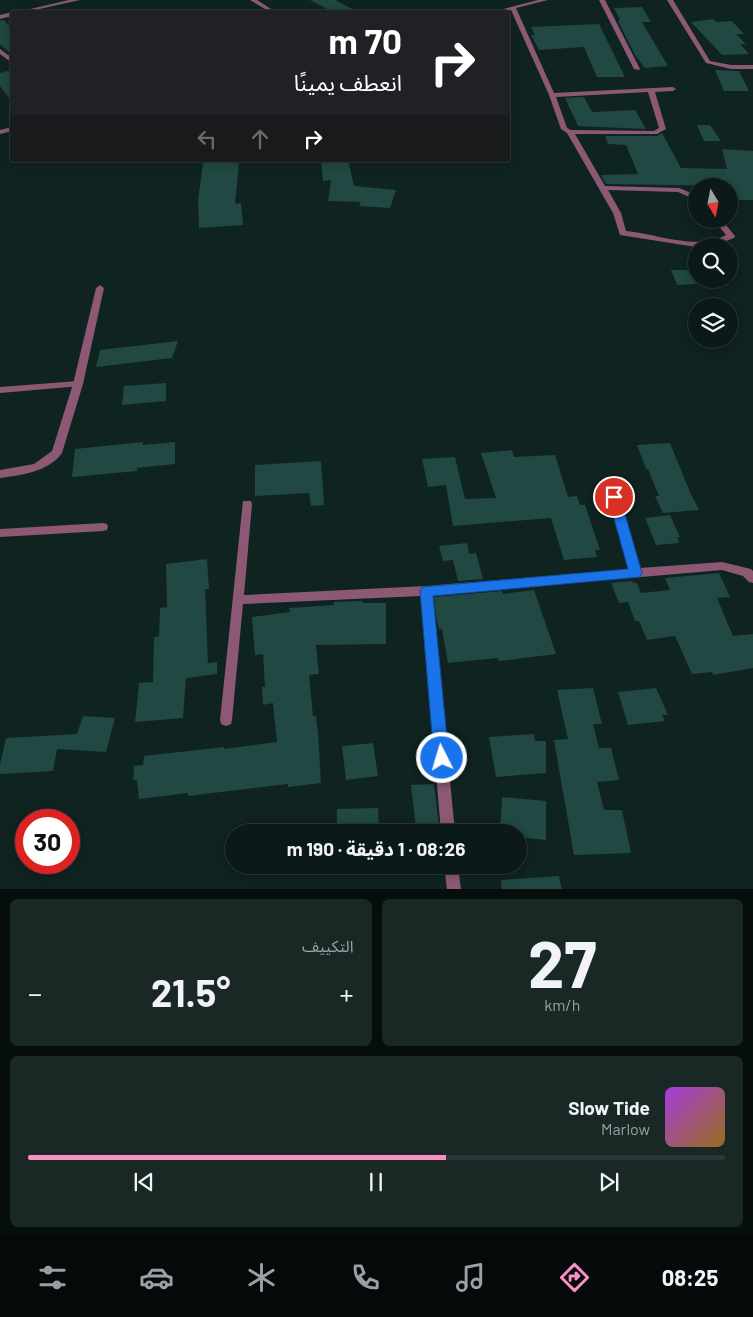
<!DOCTYPE html>
<html lang="ar">
<meta charset="utf-8">
<style>
:root{--surface:#0b1a18;--page:#192725;--text:#f1f3f6;--muted:#9aa1a2;--line:#2b3837;--accent:#fa8fc6}
body{margin:0;font-family:Barlow,"Noto Sans Arabic",sans-serif;background:var(--page);color:var(--text);direction:rtl;height:100vh;display:flex;flex-direction:column;font-size:19px;white-space:nowrap}
*{box-sizing:border-box;margin:0}
p{font-size:16px;color:var(--muted)}
.icon{flex:none;width:28px;height:28px;fill:none;stroke:currentColor;stroke-width:2;stroke-linecap:round;stroke-linejoin:round}
.map{position:relative;height:889px;overflow:hidden;direction:ltr}
.sheet{display:flex;flex-direction:column;gap:10px;padding:10px;background:#060e0d;flex:1}
.sheet>*{flex:none}
.guide{position:absolute;left:10px;top:10px;width:500px;height:152px;border-radius:5px;box-shadow:0 2px 12px #0003,0 0 0 1px var(--line);direction:rtl;background:#202124;color:#fff;overflow:hidden}
.needle{width:32px;rotate:170deg}
.controls{position:absolute;left:688px;top:178px;display:grid;gap:10px}
.controls a{display:grid;place-items:center;width:50px;height:50px;border-radius:50%;background:var(--surface);box-shadow:0 2px 12px #0003,0 0 0 1px var(--line);font-size:25px}
.speed{position:absolute;left:15px;top:809px;display:flex;gap:10px;font-size:25px;font-weight:700;text-align:center}
.speed>*{display:grid;place-content:center;width:65px;height:65px;border-radius:50%;background:var(--surface);box-shadow:0 2px 12px #0003,0 0 0 1px var(--line);line-height:1}
.speed .limit{border:8px solid #d22;background:#fff;color:#111}
.pin{position:absolute;display:grid;place-items:center;width:42px;height:42px;color:#fff;margin:-21px;border:2px solid #fff;border-radius:50%;box-shadow:0 1px 5px #0007}
.me{position:absolute;width:55px;margin:-28px;rotate:355deg;stroke-linejoin:round;filter:drop-shadow(0 0 4px #0008)}
.turn{display:flex;align-items:center;gap:18px;height:105px;padding:0 25px;font-size:22px}
.turn .icon{width:65px;height:65px;stroke-width:2.5}
.turn b{display:block;font-size:35px;line-height:42px}
.lanes{display:flex;align-items:center;height:48px;padding:0 25px;background:#0003;justify-content:center;gap:25px;direction:ltr}
.lanes .off{opacity:.35}
.big{font-size:38px;font-weight:700;line-height:1.1}
.sheet .card{flex:1;display:flex;flex-direction:column;justify-content:center;gap:8px;min-width:0;padding:0 18px;border-radius:8px;background:var(--page)}
.sheet .dial{align-items:center;gap:0}
.dial b{font-size:65px;line-height:1}
.song{display:flex;align-items:center;gap:15px}
.cover{width:60px;height:60px;border-radius:8px;background:linear-gradient(135deg,hsl(280 70% 55%),hsl(40 70% 35%))}
.played{height:5px;border-radius:2px;background:linear-gradient(90deg,var(--accent) 60%,var(--line) 60%)}
.keys{display:flex;justify-content:space-around;direction:ltr}
.heat{display:flex;justify-content:space-between;align-items:center;font-size:28px;direction:ltr}
.sheet .tiles{flex:1;display:grid;gap:10px;grid-template-columns:1fr 1fr}
.card:last-child{grid-column:span 2}
.trip{position:absolute;left:225px;top:824px;width:302px;height:50px;border-radius:25px;background:var(--surface);box-shadow:0 2px 12px #0003,0 0 0 1px var(--line);font-weight:700;line-height:50px;text-align:center;direction:rtl}
.dock{display:flex;height:80px;justify-content:space-around;align-items:center;background:#040a0a;color:var(--muted)}
.dock .icon{width:35px;height:35px}
.dock .selected{color:var(--accent)}
.dock b{font-size:22px;color:var(--text)}
.map>svg:first-child{display:block}
.building{fill:#214843}
.lines{fill:none;stroke-linecap:round;stroke-linejoin:round}
.service{fill:#8d5873;fill-rule:evenodd}
.minor{fill:#8d5873;fill-rule:evenodd}
.route{fill:#1a73e8;stroke:#114b97}
</style>
<div class="map">
<svg width="753" height="890" viewBox="0 0 753 890">
<rect width="100%" height="100%" fill="#0f2320"/>
<path class="building" d="M310 0H335L358 12H333Z
M642 7 651 22H642L668 66 645 68 635 55 618 21 620 20 614 8Z
M713 19 717 22 732 21 744 34H736L746 44H740L749 54 722 55 691 22Z
M4 20 12 29V55L0 44V21Z
M599 24 625 77H597L584 47 539 50 531 35H535L531 27Z
M12 70V102L0 86V73Z
M715 70 739 71 749 91H724Z
M584 97 592 112 635 110 646 129 578 126 565 98Z
M697 125H710L721 141H704Z
M662 133 681 168 727 169 722 149 753 151V200H729V186L606 184 601 175 638 174 626 145 608 144 605 136H657Z
M321 160H348L354 186 396 190 390 208 359 206 361 202 328 201 331 180 323 181Z
M239 162 235 204 241 203 243 225 199 228 198 200 203 163Z
M671 270H696V284L677 285Z
M178 341 172 358 96 367 100 350Z
M166 383V401L122 405 124 386Z
M143 442V445L175 442V464L137 468V471L72 477 75 449Z
M670 443 690 492 699 510 663 513 655 496H659L648 469H646L637 445Z
M512 450 514 457 555 455 568 497 577 496 580 505H585L600 550H595L597 557 564 560 551 518 453 526 446 485 428 487 422 459 455 457 465 499 496 498 481 453Z
M321 461 324 505 311 506 309 493 255 496V465Z
M670 515 680 537H677L679 543 656 545 645 518Z
M467 543 469 554 476 553 483 579 458 581 453 560 443 561 439 546Z
M207 559 209 589H205L208 663 217 662V674L186 678 183 718 135 722 139 683 153 682 154 637 159 636 160 608 167 607 166 564Z
M719 573 730 597 717 598 733 636 753 634V668L713 675 712 672 692 674 675 636 647 640 639 621H635L628 602 619 603 611 583 632 581 633 583H637L641 593 670 590 665 578Z
M534 590 556 654 499 661 498 658 448 663 442 629H439L436 617 434 597 502 591 503 594Z
M362 601 363 603H386V644L316 645 319 674 309 675 313 716H316L318 733 321 783 288 787V784L188 796V793L139 799 137 780H133L134 766 143 765 144 756 224 747V749L277 742 273 703 263 705 262 687H265L263 654 255 655 252 617 290 612 289 608 334 605V602Z
M593 688 602 724H593L599 748H611L619 780 597 782 604 810H622L631 853 574 855 554 740 568 739 557 690Z
M656 688 668 715H662L665 721 628 725 618 692Z
M83 716 115 718 106 752 57 749 53 771 0 774V764L6 738 77 734Z
M534 734 535 741H546V773L496 777 489 737Z
M373 743 378 776 346 780 342 746Z
M434 784 439 826 416 827 411 785Z
M502 797 546 801V840L519 837V832H500Z
M378 808 379 832H337V809Z
M559 876 562 890H502L501 880Z"/>
<g class="lines">
<path class="service" d="M78 381 82 384 81 386 0 393V387Z"/>
<path class="minor" d="M69 0H80L26 12H17Z
M250 0H257L276 12H270Z
M538 0H548L516 8 554 93 673 87 676 89 673 91 655 92 666 129 657 134H575L605 186 679 188 696 195V200L678 192 608 190 621 213 626 231C658 234 696 251 726 235L713 219H721L735 236 734 238 712 246 696 247 620 235 613 213 567 133 561 129 549 95 511 10 499 12H491ZM648 92 659 128 654 131 571 130 567 128 556 97Z
M599 0H605L640 69 639 70 634 69Z
M667 0H673L710 61 731 65H753V69H731L706 63Z
M13 12 12 16 0 19V15Z
M0 49 12 58V63L0 54Z
M12 127V131L0 134V130Z
M100 285 104 288 83 384 62 453C48 472 22 475 0 478V470L34 464 52 451 73 384 96 288Z
M614 493 618 494 619 497 640 568 722 562 751 569 753 571V583L749 582 743 576 722 570 432 595 455 832H441L421 596 243 604 232 720 231 724 226 726 221 724 220 720 243 501H251L252 504 244 595 426 586 629 569 609 497 610 494Z
M103 523 107 524 108 527 107 530 103 531 0 537V529Z
M444 865H458L461 890H447Z"/>
</g>
<path class="route" d="M614 492 620 497 642 573 640 577 433 596 449 758 447 763 442 765 436 763 434 758 420 591 422 587 628 569 608 497Z"/>
</svg>
<div class="controls">
<a><svg class="needle" viewBox="-14 -14 28 28"><path d="M0-13l5 13h-10z" fill="#e53935"/><path d="M0 13l5-13h-10z" fill="#9aa1a2"/></svg></a>
<a><svg class="icon" aria-label="search" viewBox="0 0 24 24"><circle cx="10" cy="10" r="6"/><path d="M15 15l6 6"/></svg></a>
<a><svg class="icon" aria-label="layers" viewBox="0 0 24 24"><path d="M12 4l9 5-9 5-9-5zM3 14l9 5 9-5"/></svg></a>
</div>
<div class="speed"><div class="limit">30</div></div>
<div class="pin" style="left:614px;top:497px;background:#d93025"><svg class="icon" aria-label="arrive" viewBox="0 0 24 24"><path d="M6 21V4h12l-3 4 3 4H6"/></svg></div>
<svg class="me" style="left:442px;top:758px" viewBox="-20 -20 40 40"><circle r="17" fill="#1a73e8" stroke="#fff" stroke-width="3"/><path d="M0-11L8 9 0 5-8 9z" fill="#fff"/></svg>
<div class="trip">08:26 · 1 دقيقة · 190 m</div>
<div class="guide">
<div class="turn"><svg class="icon" aria-label="right" viewBox="0 0 24 24"><path d="M7 20v-9h11M14 6l5 5-5 5"/></svg><div><b>70 m</b>انعطف يمينًا</div></div>
<div class="lanes"><svg class="icon off" aria-label="left" viewBox="0 0 24 24"><path d="M17 20v-9H6M10 6l-5 5 5 5"/></svg><svg class="icon off" aria-label="ahead" viewBox="0 0 24 24"><path d="M12 20V5M6 11l6-6 6 6"/></svg><svg class="icon" aria-label="right" viewBox="0 0 24 24"><path d="M7 20v-9h11M14 6l5 5-5 5"/></svg></div>
</div>
</div>
<section class="sheet">
<div class="tiles">
<div class="card dial"><b>27</b><p>km/h</p></div>
<div class="card"><p>التكييف</p>
<div class="heat"><a>−</a><b class="big">21.5°</b><a>+</a></div>
</div>
<div class="card">
<div class="song"><i class="cover"></i><div><b>Slow Tide</b><p>Marlow</p></div></div>
<div class="played"></div>
<div class="keys"><svg class="icon" aria-label="previous" viewBox="0 0 24 24"><path d="M18 5L8 12l10 7zM5 5v14"/></svg><svg class="icon" aria-label="pause" viewBox="0 0 24 24"><path d="M8 5v14M16 5v14"/></svg><svg class="icon" aria-label="next" viewBox="0 0 24 24"><path d="M6 5l10 7-10 7zM19 5v14"/></svg></div>
</div>
</div>
</section>
<nav class="dock">
<b>08:25</b>
<svg class="icon selected" aria-label="directions" viewBox="0 0 24 24"><path d="M12 3l9 9-9 9-9-9zM9 14v-3h6M13 9l2 2-2 2"/></svg>
<svg class="icon" aria-label="music" viewBox="0 0 24 24"><path d="M9 18V5l10-2v13"/><circle cx="6" cy="18" r="3"/><circle cx="16" cy="16" r="3"/></svg>
<svg class="icon" aria-label="phone" viewBox="0 0 24 24"><path d="M5 4h4l2 5-3 2q2 4 5 5l2-3 5 2v4C11 20 4 13 5 4z"/></svg>
<svg class="icon" aria-label="climate" viewBox="0 0 24 24"><path d="M12 3v18M4 7l16 10M4 17L20 7"/></svg>
<svg class="icon" aria-label="car" viewBox="0 0 24 24"><path d="M5 17H2v-5l4-1 3-4h7l3 4 3 1v5h-3M9 17h6M6 11h13"/><circle cx="7" cy="17" r="2"/><circle cx="17" cy="17" r="2"/></svg>
<svg class="icon" aria-label="filters" viewBox="0 0 24 24"><path d="M4 7h16M4 17h16"/><circle cx="9" cy="7" r="2"/><circle cx="15" cy="17" r="2"/></svg>
</nav>
